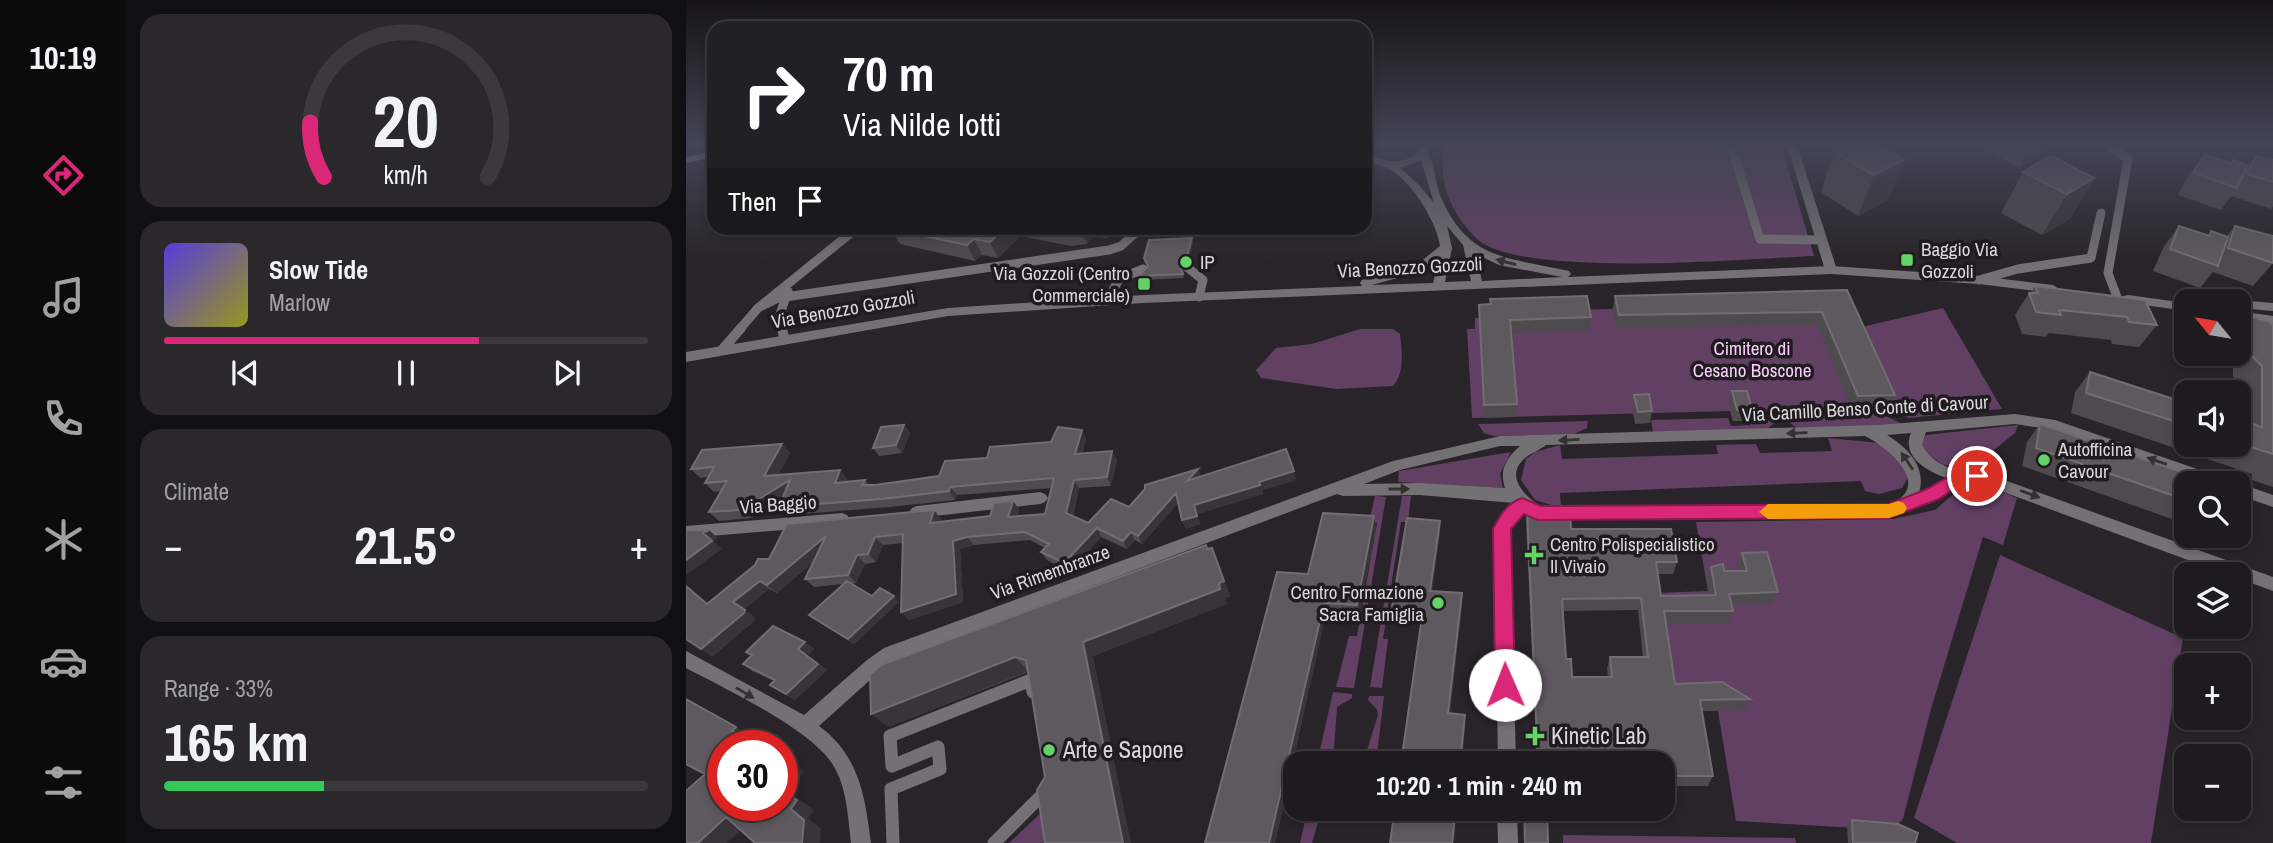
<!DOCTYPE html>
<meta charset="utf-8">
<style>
:root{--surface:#1e1b1f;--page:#2b282c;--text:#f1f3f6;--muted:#a1a1a4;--line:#3c393d;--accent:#db2777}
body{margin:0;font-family:"Archivo Narrow",sans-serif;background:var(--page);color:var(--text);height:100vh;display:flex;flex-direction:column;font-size:26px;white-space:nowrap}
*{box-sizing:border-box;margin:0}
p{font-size:23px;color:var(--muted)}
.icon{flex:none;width:38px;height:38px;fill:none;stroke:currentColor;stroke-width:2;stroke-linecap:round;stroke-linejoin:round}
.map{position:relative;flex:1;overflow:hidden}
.panel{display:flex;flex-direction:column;gap:14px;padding:14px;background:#100f11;width:560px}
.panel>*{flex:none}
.hud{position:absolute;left:21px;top:21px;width:665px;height:214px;border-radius:21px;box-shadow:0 4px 10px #0003,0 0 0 2px var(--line);background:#202124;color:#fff;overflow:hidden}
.needle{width:46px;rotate:300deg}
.tools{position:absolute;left:1488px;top:289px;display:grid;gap:14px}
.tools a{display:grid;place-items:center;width:77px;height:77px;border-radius:14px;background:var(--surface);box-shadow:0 4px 10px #0003,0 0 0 2px var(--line);font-size:35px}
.speed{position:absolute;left:21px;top:730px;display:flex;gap:14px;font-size:35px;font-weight:700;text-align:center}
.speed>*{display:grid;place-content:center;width:91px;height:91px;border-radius:50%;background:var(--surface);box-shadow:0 4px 10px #0003,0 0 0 2px var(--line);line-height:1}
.speed .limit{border:10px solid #d22;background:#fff;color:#111}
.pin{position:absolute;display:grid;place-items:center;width:60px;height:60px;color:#fff;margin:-30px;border:4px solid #fff;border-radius:50%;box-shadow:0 2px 7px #0007}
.me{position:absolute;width:77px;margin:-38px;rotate:359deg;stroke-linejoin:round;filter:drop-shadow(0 0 5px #0008)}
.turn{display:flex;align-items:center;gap:24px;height:147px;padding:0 21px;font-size:32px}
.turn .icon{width:91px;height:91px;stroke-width:2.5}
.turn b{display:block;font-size:49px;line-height:60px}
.then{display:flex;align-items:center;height:66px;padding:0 21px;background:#0003;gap:14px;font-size:26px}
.big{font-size:52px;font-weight:800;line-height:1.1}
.panel .card{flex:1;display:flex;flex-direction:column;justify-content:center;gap:10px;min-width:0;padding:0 24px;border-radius:21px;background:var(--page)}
.panel .dial{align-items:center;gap:0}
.dial svg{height:182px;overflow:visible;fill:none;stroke:var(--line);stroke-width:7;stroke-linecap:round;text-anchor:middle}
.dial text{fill:var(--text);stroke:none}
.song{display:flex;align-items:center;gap:21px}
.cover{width:84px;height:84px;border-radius:10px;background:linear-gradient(135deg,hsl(250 70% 55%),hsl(60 70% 35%))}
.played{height:7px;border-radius:4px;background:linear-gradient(90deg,var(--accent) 65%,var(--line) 65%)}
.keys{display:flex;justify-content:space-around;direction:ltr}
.heat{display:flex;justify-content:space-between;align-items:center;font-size:38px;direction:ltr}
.charge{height:10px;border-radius:5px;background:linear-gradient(90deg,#34c759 33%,var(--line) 0)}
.trip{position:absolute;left:597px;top:751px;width:392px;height:70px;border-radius:21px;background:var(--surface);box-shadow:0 4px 10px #0003,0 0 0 2px var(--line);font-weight:800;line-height:70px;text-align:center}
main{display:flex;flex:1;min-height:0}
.menu{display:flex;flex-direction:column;width:126px;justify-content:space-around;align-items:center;background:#0c0b0c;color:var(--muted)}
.menu .icon{width:49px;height:49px}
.menu .current{color:var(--accent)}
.menu b{font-size:32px;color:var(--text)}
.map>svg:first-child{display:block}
.green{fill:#614064}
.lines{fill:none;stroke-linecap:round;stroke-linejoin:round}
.service-far2{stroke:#747174;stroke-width:9}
.service-far1{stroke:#747174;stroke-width:10}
.service{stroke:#747174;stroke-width:13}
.minor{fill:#747174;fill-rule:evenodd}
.tertiary{fill:#747174;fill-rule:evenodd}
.secondary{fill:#a09da0;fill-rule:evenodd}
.wall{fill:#4e4a4e;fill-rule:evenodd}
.shaded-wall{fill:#393439}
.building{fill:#5e595e;stroke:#716d71;stroke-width:2;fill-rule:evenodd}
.oneway{fill:#343034}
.route{fill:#db2777;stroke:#8e194d;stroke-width:2}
.slow{fill:#f59e0b}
.poi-dot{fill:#65d467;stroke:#1f1b1f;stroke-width:2.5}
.labels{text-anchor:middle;stroke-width:7;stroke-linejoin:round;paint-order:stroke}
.poi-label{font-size:19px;fill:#dad7da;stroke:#1f1b1f;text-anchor:start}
.street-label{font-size:19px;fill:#dad7da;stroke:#1f1b1f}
.park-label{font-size:19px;fill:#fbcdfe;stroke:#1f1b1f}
.near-poi-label{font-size:23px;fill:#dad7da;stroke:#1f1b1f;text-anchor:start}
</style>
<main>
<nav class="menu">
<b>10:19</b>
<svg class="icon current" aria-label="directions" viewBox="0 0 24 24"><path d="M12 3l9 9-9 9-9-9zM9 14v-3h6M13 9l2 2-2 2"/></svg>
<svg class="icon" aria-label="music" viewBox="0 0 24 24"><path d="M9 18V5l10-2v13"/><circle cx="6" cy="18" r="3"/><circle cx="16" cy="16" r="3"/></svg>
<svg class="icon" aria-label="phone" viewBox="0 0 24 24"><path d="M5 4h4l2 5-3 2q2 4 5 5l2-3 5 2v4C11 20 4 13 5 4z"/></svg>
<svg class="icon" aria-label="climate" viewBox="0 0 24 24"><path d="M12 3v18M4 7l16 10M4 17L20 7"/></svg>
<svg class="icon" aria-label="car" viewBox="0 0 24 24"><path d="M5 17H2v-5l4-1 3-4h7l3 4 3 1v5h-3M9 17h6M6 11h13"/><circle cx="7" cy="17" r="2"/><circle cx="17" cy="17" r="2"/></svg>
<svg class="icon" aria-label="filters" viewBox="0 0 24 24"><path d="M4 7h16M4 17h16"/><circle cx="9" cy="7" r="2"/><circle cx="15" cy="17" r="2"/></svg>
</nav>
<section class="panel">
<div class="card dial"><svg viewBox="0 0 100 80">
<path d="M14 69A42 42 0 1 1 86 69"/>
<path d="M14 69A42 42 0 0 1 8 45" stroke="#db2777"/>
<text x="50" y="56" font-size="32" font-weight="700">20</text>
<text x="50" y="72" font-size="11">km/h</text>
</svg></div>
<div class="card">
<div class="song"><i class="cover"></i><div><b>Slow Tide</b><p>Marlow</p></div></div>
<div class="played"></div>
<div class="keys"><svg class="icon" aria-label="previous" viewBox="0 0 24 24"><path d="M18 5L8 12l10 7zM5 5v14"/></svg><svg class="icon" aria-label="pause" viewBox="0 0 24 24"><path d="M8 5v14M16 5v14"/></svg><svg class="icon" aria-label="next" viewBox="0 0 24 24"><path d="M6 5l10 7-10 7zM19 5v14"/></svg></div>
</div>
<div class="card"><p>Climate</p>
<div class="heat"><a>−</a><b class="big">21.5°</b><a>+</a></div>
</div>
<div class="card"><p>Range · 33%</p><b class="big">165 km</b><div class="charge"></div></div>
</section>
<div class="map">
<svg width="1587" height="843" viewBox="0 0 1587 843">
<rect width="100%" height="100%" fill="#282429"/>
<path class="green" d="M756 145H1095L1128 256C1064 258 828 280 789 237 773 221 757 194 757 171 756 162 759 154 756 145Z
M1156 303 1167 329 1257 308 1316 409 1222 418 1210 414 1203 407 1060 412 1062 417H1089L1091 421 1081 429 967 432 965 420 1042 418 1045 426 1065 425 1063 421H1047L1044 411 786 418 781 329H789V318H804V312Z
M674 329H707L714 334C716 352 719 373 707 386L650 389 575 378 570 370 590 348 626 344Z
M1196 414 1218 425 1111 428 1095 416Z
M902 421 901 428 888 434 808 436 798 433 792 424Z
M1332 425 1329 433 1288 466 1257 465 1236 450V442L1240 435Z
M1142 438 1194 443 1221 469V479L1216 488 1193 494 1179 491 1175 481 874 493 875 508 849 500 835 480 840 459 849 452 874 445 876 459 1032 454 1030 445 1070 444 1074 453 1146 451Z
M825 452 814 474 817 488 712 482 713 471Z
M1283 489 1311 490 1331 498 1317 545 1297 537 1245 709 1217 819 1206 830 1050 821 1032 711H987L969 593 1022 591 1010 522 1207 519 1249 510 1270 492Z
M689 496 700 497 668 688 650 687 663 636H671L691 523 683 522Z
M716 496H725L722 522H715L697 639H702L696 688 684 687Z
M1314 555 1497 638 1465 843H1271L1228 818Z
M647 692 666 694V698L651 707 647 763H631Z
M683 696H698L690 763H677L692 715 691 709 682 700Z
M622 808 636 809 626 843H614Z
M358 810 361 843H323Z
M877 835 1109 838 1110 843H877Z"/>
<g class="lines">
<path class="service-far2" d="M1045 145 1074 239 1135 240
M1421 145 1442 159 1422 273 1431 297
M501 267 517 280 513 297
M1293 280 1332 269 1405 258 1415 213
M421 301 433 279 457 269
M72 308 92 298 423 250 435 246 455 228
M54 329 72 308 171 228
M96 329 93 317 102 291"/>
<path class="service-far1" d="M96 328 98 338
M36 350 55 328"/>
<path class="service" d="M207 843 205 789 254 769 252 747 206 766 204 736 345 680 347 692
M308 843 361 790"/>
<path class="minor" d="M1101 145H1111L1151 270 1149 273 1145 274 1139 270Z
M1329 414 1369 420 1540 479 1542 483H1518L1368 430 1329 424 1240 432 1236 445C1243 459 1259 468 1273 470 1281 471 1288 469 1296 472L1587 577V591L1552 578V574H1540L1290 482H1277L1252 498 1203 517 852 519 839 512 824 530 830 763H812L808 529 819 512 828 503 734 495 657 496 651 494 210 660 193 672 133 726C173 755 179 796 185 843H165C162 818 161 787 147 765 126 730 38 688 0 668V651L118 715 181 660 198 648 707 461 814 436 1193 425ZM1225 433C1215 457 1241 471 1260 478L1233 493C1241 467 1222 448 1201 435ZM1179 436C1203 448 1249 487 1202 505L855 507C840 497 820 478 836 461 843 453 853 451 860 445ZM814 446H834C820 458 813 470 819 488L734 483 678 484 714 470Z
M1552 483 1587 495V507L1552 495Z
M354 492 359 494 362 498 359 502 354 504 231 518 226 516 223 512 226 508 231 506Z
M156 513 161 515 164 519 161 523 156 525 0 538V526Z
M811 808H831L832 843H812Z"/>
<path class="tertiary" d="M736 145H746L742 153C749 166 749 181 754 195 782 262 823 257 883 271L885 274 882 277 1145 266 1293 276 1367 285 1373 289 1367 293 1293 284 1145 274 457 303 262 316 0 362V352L262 308 457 295 676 286 674 283 676 280 732 264 754 246C751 222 724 178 701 168 694 165 686 164 679 161V154C700 161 723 169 736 145ZM735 160 748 203 734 186 714 168ZM761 226 777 245 785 281 759 282 766 248ZM790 254 813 265 876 277 796 281ZM753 259 747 283 686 285 740 270Z
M1442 295 1500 303V311L1438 302 1436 299 1438 296Z
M1552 300 1587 303V311L1552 308V301H1548Z
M1552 311 1587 316V324L1552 319Z"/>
<path class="secondary" d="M28 151V157L0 163V157Z"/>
</g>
<path class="wall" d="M1151 145H1192L1218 160 1202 200 1172 216 1135 192 1148 152 1156 148Z
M1294 145H1363L1358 154 1333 167 1293 147Z
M1518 154 1561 167 1570 156 1587 160V206L1585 209 1545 196 1535 210 1492 195 1502 176Z
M1337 172 1408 178 1384 219 1356 235 1315 213Z
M1493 226 1522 235 1525 231 1541 236 1549 226 1587 263 1567 286 1527 272 1514 288 1467 271 1477 248Z
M206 228H433L422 238 407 237 401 244 385 246 334 236 312 258 296 255 289 261 214 244 204 229Z
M507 242 503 260 494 265 498 278 454 280 453 276 462 267 458 258Z
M1349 286 1471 325 1453 347 1426 344 1425 340 1363 333 1360 337 1336 334 1329 315 1343 293H1345Z
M1161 290 1209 395 1203 407 1166 409 1131 325 931 328 927 309 929 296Z
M793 305 905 317 903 331 825 333 831 404 830 417 798 418Z
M1552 313 1587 325V487L1566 480V474L1385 413 1389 392 1404 372 1500 403V444H1552V419L1556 421V386L1547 376V366L1542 365V354H1552Z
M1046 391 1066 409 1062 421H1047L1042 403Z
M948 395 966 411 964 423 949 424 946 407Z
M1354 424 1500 483V524L1336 466 1341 442Z
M218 425 224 433 216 453 193 456 187 448Z
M400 439 396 454 426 451 431 460 425 486 393 488 387 516 402 523 443 507 512 469 515 477 610 480 576 490 577 494 511 514 514 524 500 529 496 520 492 503 456 544 449 540 441 549 415 537 383 572 361 560 355 552 359 548 344 540 288 545 274 549 277 602 223 620 217 543 197 545 190 562 179 564 170 583 165 584 186 596 213 602 168 644 130 620 123 615 157 584 128 587 119 579 127 562 91 593 83 589 58 609 69 618 68 621 26 657 22 604 83 559 255 519 254 522 304 516 327 501 333 509 331 516 359 514 366 488 271 495 269 500 204 507 102 515 93 507 97 499 65 518 33 521 23 512 36 491 28 492 19 483 22 477 14 478 5 469 96 444 104 453 92 475 154 470 161 479 160 482 179 480 183 485H189L253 476 301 458Z
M841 509 885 529 991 562 987 574H972L975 596 1023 595 1020 579 1025 567 1038 571H1053L1051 565 1056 553 1092 592 1086 604 1046 605 1047 611 1042 623H979L989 684 1064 699 1058 710 1016 711 1027 776 1022 786H976V763H851L840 522ZM952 610 957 657H924L921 668 922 677H886L880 659 876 611Z
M688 516 690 528 673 615 640 613 589 843H519L622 574Z
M754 532 746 591 776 593V604L764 713 779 715V724L776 763 736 620 707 618 706 607Z
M526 548 544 596 539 598 541 604 407 656 359 777 342 672 202 727 522 549Z
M119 642 128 649 121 655 141 670 109 700 84 685 88 681 66 671 57 664 65 656 60 652Z
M838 808H906L904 815H861L862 843H838Z
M1166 820 1229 843H1162L1161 825Z"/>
<path class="shaded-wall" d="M1345 145H1363L1358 154 1333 167Z
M1218 160 1202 200 1172 216 1188 175Z
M1408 178 1384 219 1356 235 1381 194Z
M319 228H330L334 236 312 258 304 242Z
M395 228H403L407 237 401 244 394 229Z
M418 228H433L422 238Z
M506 238 507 242 503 260 494 265 493 261Z
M288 239 296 255 289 261 281 245Z
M218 425 224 433 216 453 210 445Z
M396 430 400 439 394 463 389 454Z
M96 444 104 453 87 485 78 476Z
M426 451 431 460 425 486 421 477Z
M512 469 515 477 501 481Z
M154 470 161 479 157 491 149 483Z
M608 471 610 480 576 490 573 482Z
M104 480 113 489 65 518 55 510Z
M388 480 393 488 385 521 380 513Z
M574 485 577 494 511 514 514 524 500 529 496 520 508 505Z
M264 487 271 495 269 500 263 491Z
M490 493 493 502 456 544 452 536Z
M327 501 333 509 328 525 322 517Z
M248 510 255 519 250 531 244 523Z
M688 516 690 528 673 615 671 605Z
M754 521V532L745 602 744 591Z
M411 528 415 537 383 572 378 563Z
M23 530 32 538 27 541 36 549 0 575V560L17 533Z
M445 532 449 540 441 549 437 541Z
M140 536 148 544 91 593 81 585Z
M189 537 197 545 190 562 182 554Z
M281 537 288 545 274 549 277 602 223 620 215 612 267 541Z
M526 548 544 596 539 598 541 604 407 656 445 843H437L397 642 533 583Z
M171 555 179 564 170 583 162 575Z
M74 581 83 589 57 610 47 602Z
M776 593V604L763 723 762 713Z
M208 596 213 602 168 644 162 639Z
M638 603 640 613 589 843H583Z
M59 610 69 618 68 621 26 657 15 649Z
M119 642 128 649 121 656 112 649Z
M329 657 342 671 202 727 185 714Z
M132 664 141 670 109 700 100 694Z
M779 715V724L776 763H774Z
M50 727 68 738 64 741 46 731Z
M96 754 118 772 99 790 128 810 122 818 135 829 134 843H116L105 809 96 790Z
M770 808H771L768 843H766Z
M40 817 59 826 41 843H12Z"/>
<path class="building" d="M1162 145H1192L1218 160 1188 175 1148 152Z
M1518 154 1545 163 1547 160 1562 165 1551 188 1507 173Z
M1365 156 1408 178 1381 194 1337 172Z
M1570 156 1587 160V182L1561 174Z
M1493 226 1524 236 1525 231 1542 237 1532 266 1484 249Z
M1549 226 1587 236V263L1542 248Z
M206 228H319L304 242 288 239 281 245 204 229Z
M365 228H395L394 229 378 230Z
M506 238 501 256 493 261 497 274 453 276 462 266 458 258 463 240Z
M1349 286 1459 300 1471 325 1443 322 1441 317 1373 310 1375 315 1350 312 1343 293H1352Z
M1161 290 1209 395 1172 396 1136 312 933 315 929 296Z
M901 296 905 317 824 320 831 404 798 405 793 305 805 304 804 299Z
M1552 313 1582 321 1587 325V454L1552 443V419L1576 427V366L1566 356 1565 346 1560 345V333L1552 330Z
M1404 372 1500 403V425L1400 393Z
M1046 391H1061L1066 409 1051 410Z
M963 394 966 411 952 412 948 395Z
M1354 424 1528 483H1500V500L1350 448Z
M218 425 210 445 187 448 195 427Z
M372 427 396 430 389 454 426 451 421 477 388 480 380 513 402 523 425 499 443 507 459 489V485L512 469 501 481 600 449 608 471 573 482 574 485 508 505 511 516 496 520 490 493 452 536 445 532 437 541 411 528 378 563 355 552 363 544 339 532 281 537 267 541 270 594 215 612 217 534 189 537 182 554 171 555 162 575 119 579 140 536 81 585 74 581 47 602 59 610 58 613 15 649 0 639V586L21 604 69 565 72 559H83L101 524 248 510 244 523 304 516 308 503 327 501 322 517 359 514 368 478 264 487 263 491 196 499 93 507 104 480 55 510 23 512 41 481 19 483 28 467 5 469 16 450 96 444 78 476 154 470 149 483 179 480 176 485H189L253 476 259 461 301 458 304 447 365 442Z
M841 509H884L885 529H985L991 562H970L975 596 1030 595 1025 567 1037 564 1038 571H1061L1056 553 1081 552 1092 592 1043 594 1047 611H978L989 684 1036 682 1064 699 1014 700 1027 776H976V763H852ZM955 598 962 657H924L926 677H886L885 659H880L876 599Z
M637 513 688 516 671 605 638 603 583 843H519L591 572 622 574Z
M721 518 754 521 744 591 776 593 762 713 779 715 774 763H715L737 610 706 607Z
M0 530H23L17 533 26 541 0 560Z
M520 545 521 549 526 548 538 581 533 583 534 589 397 642 437 843H359L351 790 359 777 340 660 329 657 185 714 184 675 195 665Z
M161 581 186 596 194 588 208 596 162 639 123 615Z
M87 626 119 642 112 649 132 664 100 694 84 685 89 680 57 664 66 655 60 652Z
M0 699 50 727 46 731 82 746H37V805H96V790L111 800 105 809 118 820 116 843H69L40 817 12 843H0V791L19 774 0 764Z
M96 758 101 762 96 766Z
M709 808H770L766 843H704Z
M838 808H861L862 843H839Z
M1166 820 1212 824 1232 833 1229 843H1167Z"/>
<defs><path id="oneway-solid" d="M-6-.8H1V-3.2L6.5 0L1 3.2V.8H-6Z" transform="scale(1.75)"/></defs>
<g class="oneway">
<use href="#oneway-solid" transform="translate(820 262) rotate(-165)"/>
<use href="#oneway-solid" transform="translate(1111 433) rotate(178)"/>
<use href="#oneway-solid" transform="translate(883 440) rotate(177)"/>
<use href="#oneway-solid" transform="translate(1221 461) rotate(-124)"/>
<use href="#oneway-solid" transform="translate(1471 461) rotate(-161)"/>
<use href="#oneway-solid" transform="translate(713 489)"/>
<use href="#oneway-solid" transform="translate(1344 494) rotate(20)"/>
<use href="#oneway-solid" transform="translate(59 693) rotate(31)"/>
</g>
<linearGradient id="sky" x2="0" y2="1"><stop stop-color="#161417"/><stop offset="0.55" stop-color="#424554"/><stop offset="1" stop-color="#424554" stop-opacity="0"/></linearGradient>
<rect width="1587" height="263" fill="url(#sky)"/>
<path class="route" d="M1274 470H1291L1299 476 1297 481 1277 483 1253 499 1203 518 852 520 838 514 825 529 829 685 826 692 819 694 812 692 809 685 807 529C814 515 821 503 836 498L855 506 1203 504 1241 489Z"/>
<path class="slow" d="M1212 501 1218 503 1221 508 1218 513 1203 518 1082 519 1073 512 1082 504H1203Z"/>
<g class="poi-dot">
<rect x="1214" y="253" width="14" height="14" rx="3.5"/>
<circle cx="500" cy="262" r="7"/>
<rect x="451" y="277" width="14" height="14" rx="3.5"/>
<circle cx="1358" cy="460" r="7"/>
<path d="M844.5 544.5h7v7h7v7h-7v7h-7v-7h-7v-7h7z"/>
<circle cx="752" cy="603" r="7"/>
<path d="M845.5 725.5h7v7h7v7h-7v7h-7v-7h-7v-7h7z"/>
<circle cx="363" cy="750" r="7"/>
</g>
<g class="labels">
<g class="poi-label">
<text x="1235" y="256">Baggio Via<tspan x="1235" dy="22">Gozzoli</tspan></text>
<text x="514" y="269">IP</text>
<text x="444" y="280" text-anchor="end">Via Gozzoli (Centro<tspan x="444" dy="22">Commerciale)</tspan></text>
<text x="1372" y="456">Autofficina<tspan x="1372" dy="22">Cavour</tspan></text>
<text x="864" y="551">Centro Polispecialistico<tspan x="864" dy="22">Il Vivaio</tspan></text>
<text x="738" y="599" text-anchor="end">Centro Formazione<tspan x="738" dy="22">Sacra Famiglia</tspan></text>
</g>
<g class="street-label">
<text transform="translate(724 267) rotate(-3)" y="7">Via Benozzo Gozzoli</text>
<text transform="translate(157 309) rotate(-10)" y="7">Via Benozzo Gozzoli</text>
<text transform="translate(1179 408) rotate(-3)" y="7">Via Camillo Benso Conte di Cavour</text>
<text transform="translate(92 504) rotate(-4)" y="7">Via Baggio</text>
<text transform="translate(364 572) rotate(-20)" y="7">Via Rimembranze</text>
</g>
<g class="park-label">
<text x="1066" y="355">Cimitero di<tspan x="1066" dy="22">Cesano Boscone</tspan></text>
</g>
<g class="near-poi-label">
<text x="865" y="744">Kinetic Lab</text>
<text x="377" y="758">Arte e Sapone</text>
</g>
</g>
</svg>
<div class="tools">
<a><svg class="needle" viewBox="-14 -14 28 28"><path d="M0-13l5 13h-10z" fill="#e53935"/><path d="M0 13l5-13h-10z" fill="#a1a1a4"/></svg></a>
<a><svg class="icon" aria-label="sound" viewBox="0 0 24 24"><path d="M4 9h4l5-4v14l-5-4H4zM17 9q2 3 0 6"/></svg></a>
<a><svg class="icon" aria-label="search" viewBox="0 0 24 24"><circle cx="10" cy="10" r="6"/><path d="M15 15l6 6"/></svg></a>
<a><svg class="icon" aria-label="layers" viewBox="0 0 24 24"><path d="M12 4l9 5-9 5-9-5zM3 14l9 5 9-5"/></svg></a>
<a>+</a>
<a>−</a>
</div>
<div class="speed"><div class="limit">30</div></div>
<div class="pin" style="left:1291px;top:476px;background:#d93025"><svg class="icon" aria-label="arrive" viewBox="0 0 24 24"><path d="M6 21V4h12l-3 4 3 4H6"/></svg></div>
<svg class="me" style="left:819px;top:685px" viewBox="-20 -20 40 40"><circle r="19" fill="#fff"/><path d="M0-13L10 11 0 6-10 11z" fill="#db2777"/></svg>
<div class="trip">10:20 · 1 min · 240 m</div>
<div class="hud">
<div class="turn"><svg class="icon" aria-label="right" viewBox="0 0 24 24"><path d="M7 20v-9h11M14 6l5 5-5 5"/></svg><div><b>70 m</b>Via Nilde Iotti</div></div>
<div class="then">Then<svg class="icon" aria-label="arrive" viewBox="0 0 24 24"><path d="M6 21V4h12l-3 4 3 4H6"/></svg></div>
</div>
</div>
</main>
